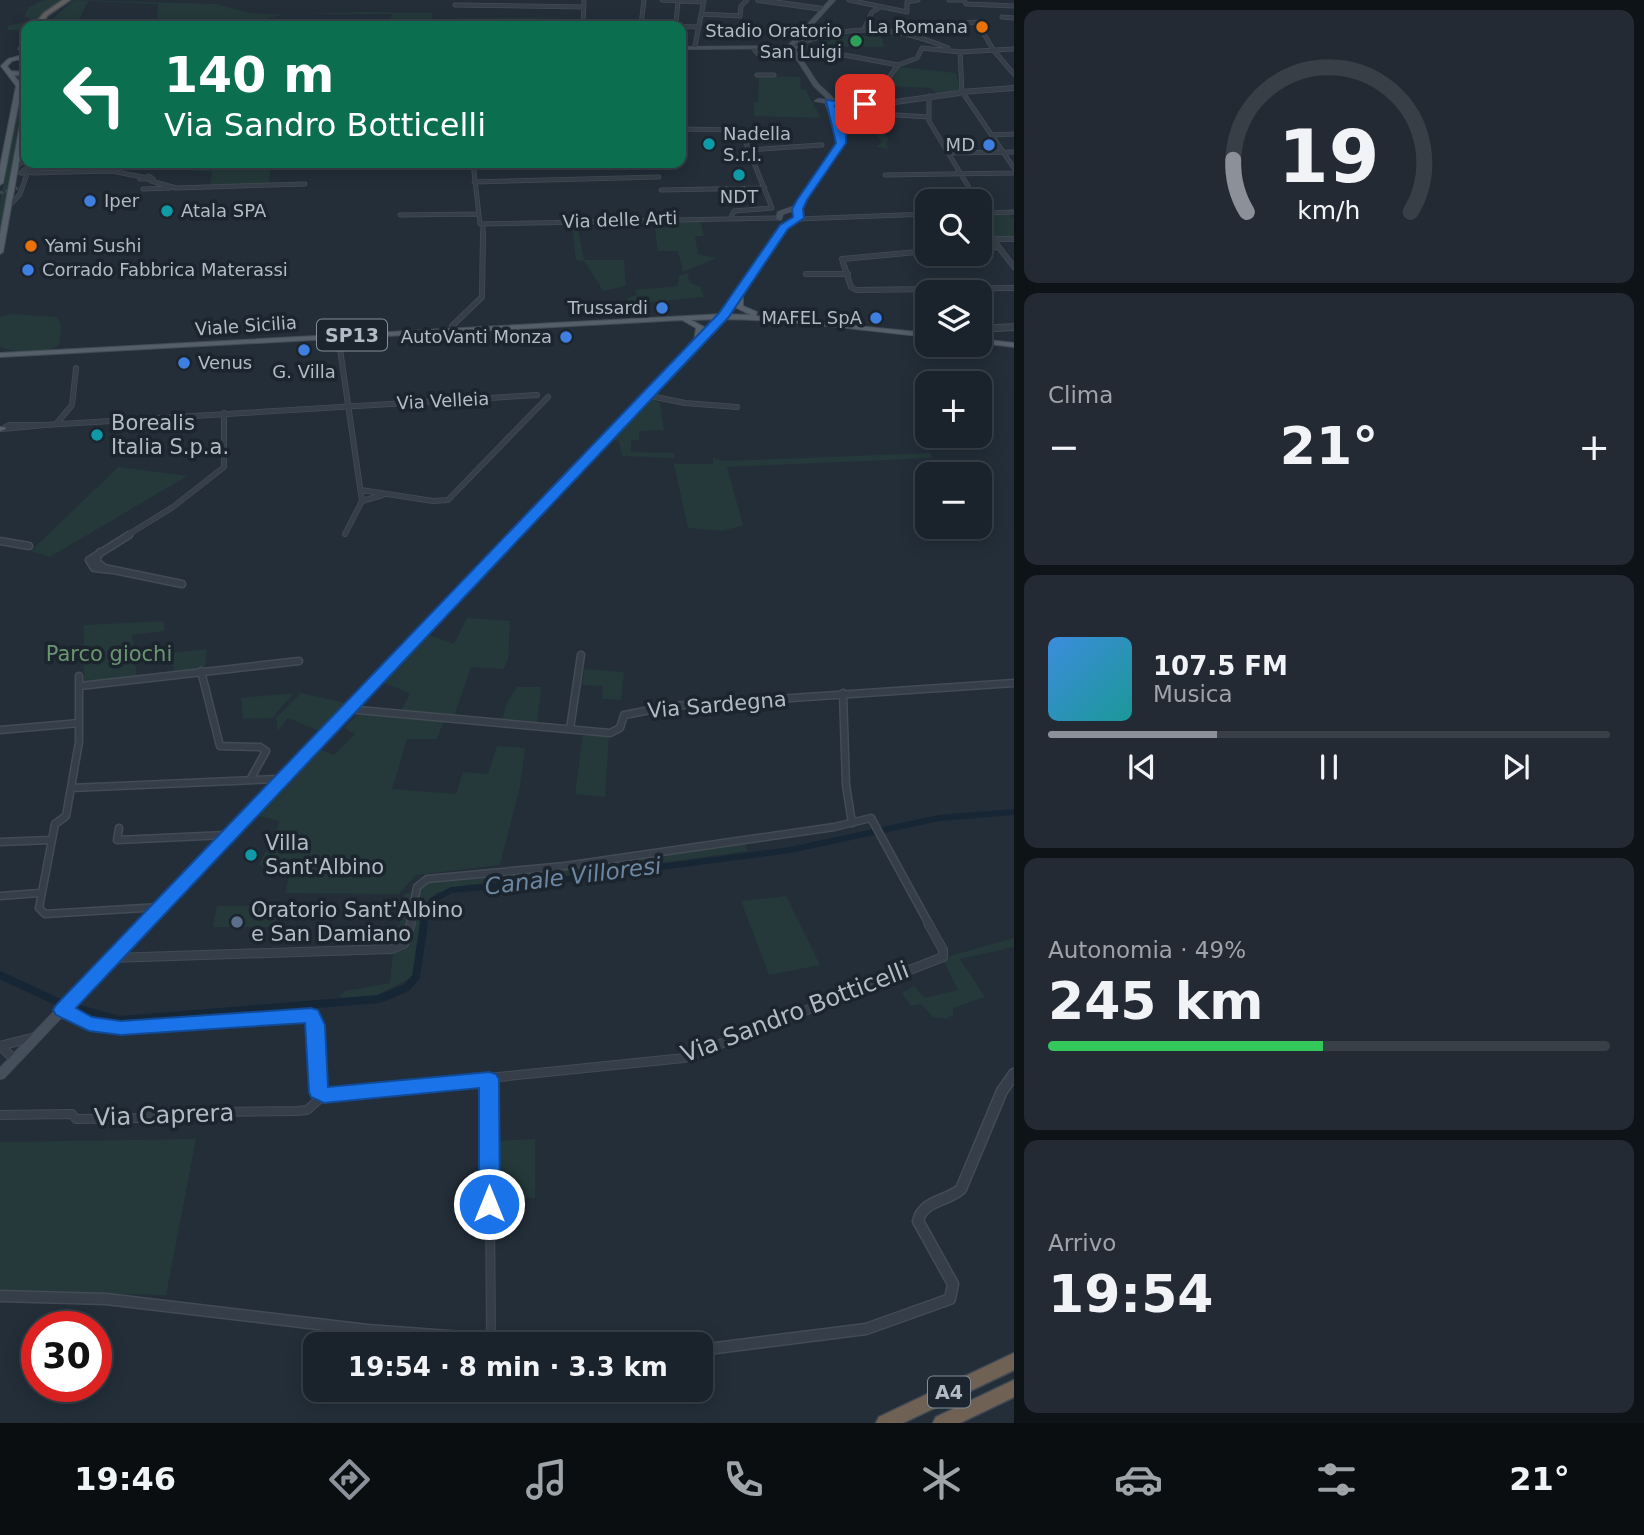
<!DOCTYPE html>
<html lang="it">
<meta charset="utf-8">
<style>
:root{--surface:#1a222b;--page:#232a33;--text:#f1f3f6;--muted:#9fa4a9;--line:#383f47;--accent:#8c9099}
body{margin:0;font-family:"DejaVu Sans",sans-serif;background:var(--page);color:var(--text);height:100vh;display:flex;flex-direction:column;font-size:26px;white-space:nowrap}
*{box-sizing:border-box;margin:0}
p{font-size:23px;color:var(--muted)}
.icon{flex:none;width:38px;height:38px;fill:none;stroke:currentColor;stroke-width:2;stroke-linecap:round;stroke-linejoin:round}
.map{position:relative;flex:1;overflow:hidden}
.panel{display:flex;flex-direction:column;gap:10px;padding:10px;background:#0e1318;width:630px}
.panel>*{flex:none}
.hud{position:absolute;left:21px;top:21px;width:665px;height:147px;border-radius:14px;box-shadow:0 4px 18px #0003,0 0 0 2px var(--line);background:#0b6e4f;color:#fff;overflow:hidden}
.buttons{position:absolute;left:915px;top:189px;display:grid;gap:14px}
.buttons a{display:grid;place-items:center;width:77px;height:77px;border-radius:14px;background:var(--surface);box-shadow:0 4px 18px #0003,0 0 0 2px var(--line);font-size:35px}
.speed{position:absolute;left:21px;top:1311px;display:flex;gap:14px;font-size:35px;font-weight:700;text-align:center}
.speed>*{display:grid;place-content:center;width:91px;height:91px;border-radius:50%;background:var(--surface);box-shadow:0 4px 18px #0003,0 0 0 2px var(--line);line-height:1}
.speed .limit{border:10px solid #d22;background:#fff;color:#111}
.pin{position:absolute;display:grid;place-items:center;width:60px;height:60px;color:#fff;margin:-30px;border-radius:14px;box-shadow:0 4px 10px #0006}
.me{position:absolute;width:77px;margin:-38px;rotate:0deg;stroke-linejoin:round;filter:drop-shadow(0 0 5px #0008)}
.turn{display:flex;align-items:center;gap:24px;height:147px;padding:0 28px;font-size:32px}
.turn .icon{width:91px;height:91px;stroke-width:2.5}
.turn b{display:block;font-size:49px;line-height:60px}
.big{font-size:52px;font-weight:800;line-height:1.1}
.panel .card{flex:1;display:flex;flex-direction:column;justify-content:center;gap:10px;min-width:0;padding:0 24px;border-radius:14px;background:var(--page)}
.panel .dial{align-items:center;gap:0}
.dial svg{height:182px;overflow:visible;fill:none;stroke:var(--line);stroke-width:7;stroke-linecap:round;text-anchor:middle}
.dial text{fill:var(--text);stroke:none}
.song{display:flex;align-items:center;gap:21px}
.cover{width:84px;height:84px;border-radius:10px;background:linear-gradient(135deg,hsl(210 70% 55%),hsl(180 70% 35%))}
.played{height:7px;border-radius:4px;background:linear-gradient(90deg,var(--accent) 30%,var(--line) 30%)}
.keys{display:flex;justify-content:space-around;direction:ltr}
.heat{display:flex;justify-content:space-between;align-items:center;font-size:38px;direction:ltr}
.charge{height:10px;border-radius:5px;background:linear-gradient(90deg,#34c759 49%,var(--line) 0)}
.trip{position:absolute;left:303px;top:1332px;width:410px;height:70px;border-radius:14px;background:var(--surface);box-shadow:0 4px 18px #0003,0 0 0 2px var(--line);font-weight:800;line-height:70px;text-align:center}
.dock{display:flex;height:112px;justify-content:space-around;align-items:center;background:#0a0e11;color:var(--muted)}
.dock .icon{width:49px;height:49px}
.dock .current{color:var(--accent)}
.dock b{font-size:32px;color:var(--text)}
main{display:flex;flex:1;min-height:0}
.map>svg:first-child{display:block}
.green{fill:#25393a}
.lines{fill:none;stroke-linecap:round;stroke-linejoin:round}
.canal-far1{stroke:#172635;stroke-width:6}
.canal{stroke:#172635;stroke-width:8}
.minor-tunnel{stroke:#38434e;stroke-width:3.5;stroke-dasharray:3.5 2;stroke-linecap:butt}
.minor-far3-casing{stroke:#434b55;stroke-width:5}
.minor-far2-casing{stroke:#434b55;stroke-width:6}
.minor-far1-casing{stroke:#434b55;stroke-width:9}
.minor-casing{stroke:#434b55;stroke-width:10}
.tertiary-far2-casing{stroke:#434b55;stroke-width:6}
.tertiary-far1-casing{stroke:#434b55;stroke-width:8}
.tertiary-casing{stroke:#434b55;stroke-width:13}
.secondary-casing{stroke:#434b55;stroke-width:2}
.primary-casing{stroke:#434b55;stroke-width:2}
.trunk-casing{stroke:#414a54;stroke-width:3}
.motorway-casing{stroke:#414a54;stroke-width:3}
.minor-far3{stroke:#363f49;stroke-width:3.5}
.minor-far2{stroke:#363f49;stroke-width:4.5}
.minor-far1{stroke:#363f49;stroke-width:6}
.minor{stroke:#363f49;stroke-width:8}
.tertiary-far2{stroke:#363f49;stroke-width:4.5}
.tertiary-far1{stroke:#363f49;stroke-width:6}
.tertiary{stroke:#363f49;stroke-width:10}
.secondary{fill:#454f5c;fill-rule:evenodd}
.primary{fill:#545f69;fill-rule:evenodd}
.trunk{fill:#62605e;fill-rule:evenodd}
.motorway{fill:#6f6254;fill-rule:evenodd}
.route{fill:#1a73e8;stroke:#114b97;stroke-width:2}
.food-dot{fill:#e8710a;stroke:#1c242e;stroke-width:2.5}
.leisure-dot{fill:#2e9e5b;stroke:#1c242e;stroke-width:2.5}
.culture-dot{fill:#0f9aa8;stroke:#1c242e;stroke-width:2.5}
.shop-dot{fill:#3f7fe0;stroke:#1c242e;stroke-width:2.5}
.service-dot{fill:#5c6f8a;stroke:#1c242e;stroke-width:2.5}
.labels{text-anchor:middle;stroke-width:7;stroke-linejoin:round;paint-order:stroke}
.far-poi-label{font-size:18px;fill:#b1bac5;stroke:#1c242e;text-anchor:end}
.far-street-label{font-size:18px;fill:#b1bac5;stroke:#1c242e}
.shield{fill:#1c242e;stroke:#848d98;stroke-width:2}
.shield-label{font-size:19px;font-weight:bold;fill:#b1bac5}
.poi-label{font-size:21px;fill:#b1bac5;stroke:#1c242e;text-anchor:start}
.park-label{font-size:21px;fill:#6a9571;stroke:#1c242e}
.street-label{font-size:21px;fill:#b1bac5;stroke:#1c242e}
.water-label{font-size:23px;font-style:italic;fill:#6c87a2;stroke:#1c242e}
.near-street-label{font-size:24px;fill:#b1bac5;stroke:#1c242e}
</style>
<main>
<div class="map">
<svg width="1014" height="1423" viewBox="0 0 1014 1423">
<rect width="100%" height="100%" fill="#232e39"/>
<path class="green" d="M44 0H62L31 26H26V30H7L8 26 32 20 24 16 29 7Z
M74 0 217 4 249 13 283 15 268 18 263 26H223L224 22H215L214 19 157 21 158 4 88 1 78 22 44 26Z
M361 12 432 13V19L569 17 486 22V26H460L461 20H423L422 26H389L392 14H307Z
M828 35 881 36 884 47 821 46 820 40H829Z
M900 67 956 73 960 90 938 94 930 88 887 86Z
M15 75H26V94L0 232V204L21 94V85Z
M759 76 800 77 801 89H805L821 118 754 116V102H758Z
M869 116 885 118 868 122 882 127 889 141 886 143 889 149 906 151 876 147 882 142 874 131 861 132 855 127 862 118Z
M190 163H271L269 185 210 186 212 172 188 170Z
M1007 213 1014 218V237L995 238 981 218Z
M700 220 704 236H695L698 254 716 258 683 272 678 251H658L654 222Z
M572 223 577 224 584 260H624L626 286 603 291 584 261 576 260Z
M688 273 689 282 700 287 704 297 629 304 627 298 637 295 634 290 678 286 679 276Z
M13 314 57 317 61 326 59 345C43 355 17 353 0 347V317Z
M650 398 660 403 664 430 639 431V440H631V452L674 453 675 458 622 456 619 441 612 440Z
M930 453 932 458 727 467 743 525 723 531 688 528 674 464H713V458L724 461Z
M118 467 187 476 50 557 31 551Z
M467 618 510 621 508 660 503 669 471 667 454 716 401 711 410 693 381 682 429 635 454 644Z
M164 621V631L132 635 137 677 84 683V625Z
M207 649 205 667 174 672 172 653Z
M584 669 624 672 621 700 602 699 603 686 582 685Z
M517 687H541L537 724 502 720 507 702Z
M294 693 272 718 243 719 241 698Z
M301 693 345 703 319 731 288 718 278 731 276 718Z
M359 713 444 720 437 739H407L392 789 456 794 463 772 488 774 497 746 525 748 520 786 500 865 416 875 399 894 285 893 290 872 259 865 280 821 254 815 321 750 334 755 355 734 344 728Z
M583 734 609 735 605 797 575 794Z
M744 842 748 851 558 877 466 885 436 893 429 899 421 918 413 977 375 996 342 998 340 995 345 991 390 983 393 952 403 951 405 948 397 942 404 894 416 891 429 882Z
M786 896 820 965 769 975 741 901Z
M217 906H278L275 927H213Z
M1014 938V947L960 959 985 997 953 1008V1015L946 1019 933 1017 921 1004 911 1006 902 993 914 986 925 998 958 990 943 960 953 955Z
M196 1139 166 1295 0 1292V1142Z
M535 1139V1198L495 1197V1141Z"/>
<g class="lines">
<path class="canal-far1" d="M423 924 425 912 432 901 451 890 553 881 790 850 939 818 1014 812"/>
<path class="canal" d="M0 975 62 1004 120 1020 379 999 406 988 416 977 424 923"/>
<path class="minor-tunnel" d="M0 193 18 188"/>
<defs>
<path id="minor-far3" d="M662 0 704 2
M849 0 907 12V2L918 0
M949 0H964
M964 0 966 4 1014 6
M455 5 584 7
M701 14 740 16 741 6 747 0
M1002 17 1014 18
M676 23 678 1
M594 24 699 27
M641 25 644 0
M583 26 584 0
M865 27 872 12 880 7
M922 38 930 26 977 22 994 51 1014 74
M796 45C850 23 895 26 948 48
M695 46 704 0
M801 47 898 65 917 58 922 48 960 52 1014 49
M754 49 758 54 769 49
M960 52 962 92
M757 75H774
M963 93 1014 168
M929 96V121L977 201
M870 104 898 65
M896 115 929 117
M681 129 734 130 742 133 772 208 734 211 731 217
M991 135 1014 134
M20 137 26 147
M748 150 822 145 790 147
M949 153 1014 152
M473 163 480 224 778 218
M14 169 26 158
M25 169 34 172 21 173Z
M32 173 112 171 142 177
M885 175 1014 173
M149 176 153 179H140Z
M151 181 176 188 305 184
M474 182 659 177
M143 189 170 188
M661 190 765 188
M8 207 20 194 27 174
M984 213 1014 212
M400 215 477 214
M797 219 928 214
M980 223 989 235
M483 235V224"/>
<path id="minor-far2" d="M988 233 1014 267
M992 239H1014
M980 248 998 247
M928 251 842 259 851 287 856 290 1014 288
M806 274H848
M452 326 482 297 483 233
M334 336 340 349 344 336
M340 349 362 501 345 534
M645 395 685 403 737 407
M57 423 72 405 76 368
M9 425H45L2 429Z
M45 425 537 395
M361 490 433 501 448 500 548 397
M362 501 383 495
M126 536 173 507 224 467V413"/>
<path id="minor-far1" d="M0 541 29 546
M100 552 96 561 104 568 182 584
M112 570 94 568 89 560 129 535
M201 671 220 746 260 747 266 751 250 780
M79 676V742L66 816 55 824 39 908 45 914 160 907
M80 686 299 661
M843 693 846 785 852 823
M347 709 610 733 620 728 624 715 671 706 1014 683
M570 729 581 655
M0 730 79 723
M71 788 279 779
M119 828 117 840 227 835
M0 842 51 840
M0 896 39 893
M410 924 417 887 427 879 565 866 834 827 871 818 929 924"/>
<path id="minor" d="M112 958 392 949 404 944 411 923
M63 1010 89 1024 121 1028 311 1015 315 1025 319 1092 324 1095
M0 1046 35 1037
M0 1046 12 1057V1063
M489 1079 491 1339
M324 1095 684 1058 943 957V950L928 923
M0 1115 72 1114 76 1119 139 1118 143 1113 297 1111 307 1110 324 1095"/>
<path id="tertiary-far2" d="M758 0 823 9
M961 92 1014 88
M831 102 857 104
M853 103C860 106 867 110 875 106L867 103 863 107
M874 105 959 93"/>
<path id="tertiary-far1" d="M980 329 1014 327"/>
<path id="tertiary" d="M0 1296 106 1299 368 1330 555 1344
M700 1350 866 1329 950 1299 953 1284 918 1221C923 1200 946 1202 961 1189L1002 1091 1014 1074"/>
<path id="secondary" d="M830 0H835L793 46H798V48L681 49V47L788 46Z
M791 49H795L818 84 835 100 832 105 845 139 805 200 801 208V219L786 228 719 324 4 1078 0 1079V1068L715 322 782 226 796 217 795 210 783 214 781 220 776 219 778 212 795 206 839 139 826 105 827 103 815 101 818 99 829 100 814 86 791 50Z"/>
<path id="primary" d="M26 54V58L12 61 7 66 11 71 26 72V76L14 75 22 86 3 183 0 185V167L16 86 1 66 8 59Z
M26 106V123L3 252 0 254V234L23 108Z
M740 291 743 293V306L757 312 756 316 928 333V337C849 329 770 316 691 320L704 327 702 342 698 344 694 342 696 328 682 320 0 357V353L723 314 751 315 735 307 737 293Z
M980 339 1014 343V347L980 343Z
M0 427H5L6 429 0 431Z"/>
<path id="trunk" d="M63 0H70L48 15 39 26H33L44 13Z
M26 38V44L24 48 19 49 23 40Z"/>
<path id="motorway" d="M1014 1353V1370L903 1423H876L879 1417Z
M1014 1380V1397L960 1423H933L936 1417Z"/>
</defs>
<use href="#minor-far3" class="minor-far3-casing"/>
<use href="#minor-far2" class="minor-far2-casing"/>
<use href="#minor-far1" class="minor-far1-casing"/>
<use href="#minor" class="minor-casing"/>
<use href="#tertiary-far2" class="tertiary-far2-casing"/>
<use href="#tertiary-far1" class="tertiary-far1-casing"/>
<use href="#tertiary" class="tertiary-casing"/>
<use href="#secondary" class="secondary-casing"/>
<use href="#primary" class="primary-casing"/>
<use href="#trunk" class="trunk-casing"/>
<use href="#motorway" class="motorway-casing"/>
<use href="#minor-far3" class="minor-far3"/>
<use href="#minor-far2" class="minor-far2"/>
<use href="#minor-far1" class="minor-far1"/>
<use href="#minor" class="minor"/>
<use href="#tertiary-far2" class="tertiary-far2"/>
<use href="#tertiary-far1" class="tertiary-far1"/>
<use href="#tertiary" class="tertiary"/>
<use href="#secondary" class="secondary"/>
<use href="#primary" class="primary"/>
<use href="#trunk" class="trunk"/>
<use href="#motorway" class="motorway"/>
</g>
<path class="route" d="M826 100 860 104 865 101 870 104 863 110 835 106 846 135V143L807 200 803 209 804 218 788 229 728 318 76 1008 92 1017 121 1021 311 1008 318 1010 325 1025 328 1087 489 1072 496 1074 499 1079 500 1204 497 1210 489 1213 482 1210 479 1204V1088L324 1103 311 1097 309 1092 305 1023 121 1035 89 1031 56 1015 53 1010 56 1005 719 313 780 225 793 217 792 209 797 200 836 143Z"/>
<g class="food-dot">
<circle cx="982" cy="27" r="7"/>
<circle cx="31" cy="246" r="7"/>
</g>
<circle class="leisure-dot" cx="856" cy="41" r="7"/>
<g class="culture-dot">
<circle cx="709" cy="144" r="7"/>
<circle cx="739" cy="175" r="7"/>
<circle cx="167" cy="211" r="7"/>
<circle cx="97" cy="435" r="7"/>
<circle cx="251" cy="855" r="7"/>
</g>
<g class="shop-dot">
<circle cx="989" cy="145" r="7"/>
<circle cx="90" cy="201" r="7"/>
<circle cx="28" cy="270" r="7"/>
<circle cx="662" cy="308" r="7"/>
<circle cx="876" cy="318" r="7"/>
<circle cx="566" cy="337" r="7"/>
<circle cx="304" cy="350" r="7"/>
<circle cx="184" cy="363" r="7"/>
</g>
<circle class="service-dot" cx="237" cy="922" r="7"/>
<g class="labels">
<g class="far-poi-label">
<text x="968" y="33">La Romana</text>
<text x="842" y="37">Stadio Oratorio<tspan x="842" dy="21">San Luigi</tspan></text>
<text x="723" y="140" text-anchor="start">Nadella<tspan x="723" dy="21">S.r.l.</tspan></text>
<text x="975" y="151">MD</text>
<text x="739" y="203" text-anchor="middle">NDT</text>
<text x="104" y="207" text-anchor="start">Iper</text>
<text x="181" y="217" text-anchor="start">Atala SPA</text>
<text x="45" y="252" text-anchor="start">Yami Sushi</text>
<text x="42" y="276" text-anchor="start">Corrado Fabbrica Materassi</text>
<text x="648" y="314">Trussardi</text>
<text x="862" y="324">MAFEL SpA</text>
<text x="552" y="343">AutoVanti Monza</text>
<text x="198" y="369" text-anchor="start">Venus</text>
<text x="304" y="378" text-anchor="middle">G. Villa</text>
</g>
<g class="far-street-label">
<text transform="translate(620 220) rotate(-2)" y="6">Via delle Arti</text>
<text transform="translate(246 326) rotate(-4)" y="6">Viale Sicilia</text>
<text transform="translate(443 401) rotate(-3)" y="6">Via Velleia</text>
</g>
<g class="shield">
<rect x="317" y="319.5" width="70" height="31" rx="5"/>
<rect x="928" y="1376.5" width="42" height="31" rx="5"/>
</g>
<g class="shield-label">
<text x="352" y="342">SP13</text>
<text x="949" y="1399">A4</text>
</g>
<g class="poi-label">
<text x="111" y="430">Borealis<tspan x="111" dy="24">Italia S.p.a.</tspan></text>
<text x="265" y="850">Villa<tspan x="265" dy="24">Sant'Albino</tspan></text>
<text x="251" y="917">Oratorio Sant'Albino<tspan x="251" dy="24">e San Damiano</tspan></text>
</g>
<g class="park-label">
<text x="109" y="661">Parco giochi</text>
</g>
<g class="street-label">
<text transform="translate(717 705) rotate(-5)" y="7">Via Sardegna</text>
</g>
<g class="water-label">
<text transform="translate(573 876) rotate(-7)" y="8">Canale Villoresi</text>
</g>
<g class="near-street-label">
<text transform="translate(795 1012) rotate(-21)" y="8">Via Sandro Botticelli</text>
<text transform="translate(164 1115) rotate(-2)" y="8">Via Caprera</text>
</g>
</g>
</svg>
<div class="buttons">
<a><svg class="icon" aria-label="search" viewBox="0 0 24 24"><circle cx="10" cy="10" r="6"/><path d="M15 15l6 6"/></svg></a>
<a><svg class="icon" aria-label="layers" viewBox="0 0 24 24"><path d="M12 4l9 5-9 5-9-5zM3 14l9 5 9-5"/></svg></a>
<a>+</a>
<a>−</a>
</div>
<div class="speed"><div class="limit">30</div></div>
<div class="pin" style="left:865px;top:104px;background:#d93025"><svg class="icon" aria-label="arrive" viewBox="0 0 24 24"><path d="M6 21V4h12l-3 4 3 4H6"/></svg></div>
<svg class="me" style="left:489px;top:1204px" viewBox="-20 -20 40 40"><circle r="17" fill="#1a73e8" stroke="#fff" stroke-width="3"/><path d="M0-11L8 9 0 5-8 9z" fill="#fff"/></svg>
<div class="trip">19:54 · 8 min · 3.3 km</div>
<div class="hud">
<div class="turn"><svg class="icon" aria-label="left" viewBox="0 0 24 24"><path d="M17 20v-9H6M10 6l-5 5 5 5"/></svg><div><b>140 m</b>Via Sandro Botticelli</div></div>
</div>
</div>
<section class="panel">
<div class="card dial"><svg viewBox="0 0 100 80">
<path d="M14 69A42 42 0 1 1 86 69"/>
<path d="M14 69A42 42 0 0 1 8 46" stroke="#8c9099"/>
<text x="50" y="56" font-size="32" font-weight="700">19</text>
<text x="50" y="72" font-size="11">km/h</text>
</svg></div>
<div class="card"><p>Clima</p>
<div class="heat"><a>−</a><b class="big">21°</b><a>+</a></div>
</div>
<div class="card">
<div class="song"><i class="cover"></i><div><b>107.5 FM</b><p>Musica</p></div></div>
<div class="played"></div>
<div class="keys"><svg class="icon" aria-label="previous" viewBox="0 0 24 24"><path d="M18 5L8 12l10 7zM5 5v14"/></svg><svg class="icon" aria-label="pause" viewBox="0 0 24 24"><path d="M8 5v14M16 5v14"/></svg><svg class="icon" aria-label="next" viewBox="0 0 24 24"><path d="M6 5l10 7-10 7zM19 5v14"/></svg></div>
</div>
<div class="card"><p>Autonomia · 49%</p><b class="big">245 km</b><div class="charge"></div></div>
<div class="card"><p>Arrivo</p><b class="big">19:54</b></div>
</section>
</main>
<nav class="dock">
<b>19:46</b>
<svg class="icon current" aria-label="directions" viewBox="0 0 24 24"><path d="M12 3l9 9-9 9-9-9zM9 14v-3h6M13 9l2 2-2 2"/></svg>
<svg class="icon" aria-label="music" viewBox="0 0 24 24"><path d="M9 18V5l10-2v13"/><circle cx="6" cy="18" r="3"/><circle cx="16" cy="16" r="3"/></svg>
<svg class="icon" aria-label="phone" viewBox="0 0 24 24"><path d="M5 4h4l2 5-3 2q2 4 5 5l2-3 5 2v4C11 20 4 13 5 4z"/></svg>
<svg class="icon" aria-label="climate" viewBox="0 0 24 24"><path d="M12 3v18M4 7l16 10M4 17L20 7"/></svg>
<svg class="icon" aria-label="car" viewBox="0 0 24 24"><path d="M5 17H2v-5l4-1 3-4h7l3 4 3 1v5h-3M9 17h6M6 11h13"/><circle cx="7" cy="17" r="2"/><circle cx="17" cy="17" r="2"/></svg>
<svg class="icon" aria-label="filters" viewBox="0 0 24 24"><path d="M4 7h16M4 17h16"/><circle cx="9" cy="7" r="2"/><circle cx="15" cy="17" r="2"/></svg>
<b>21°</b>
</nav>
